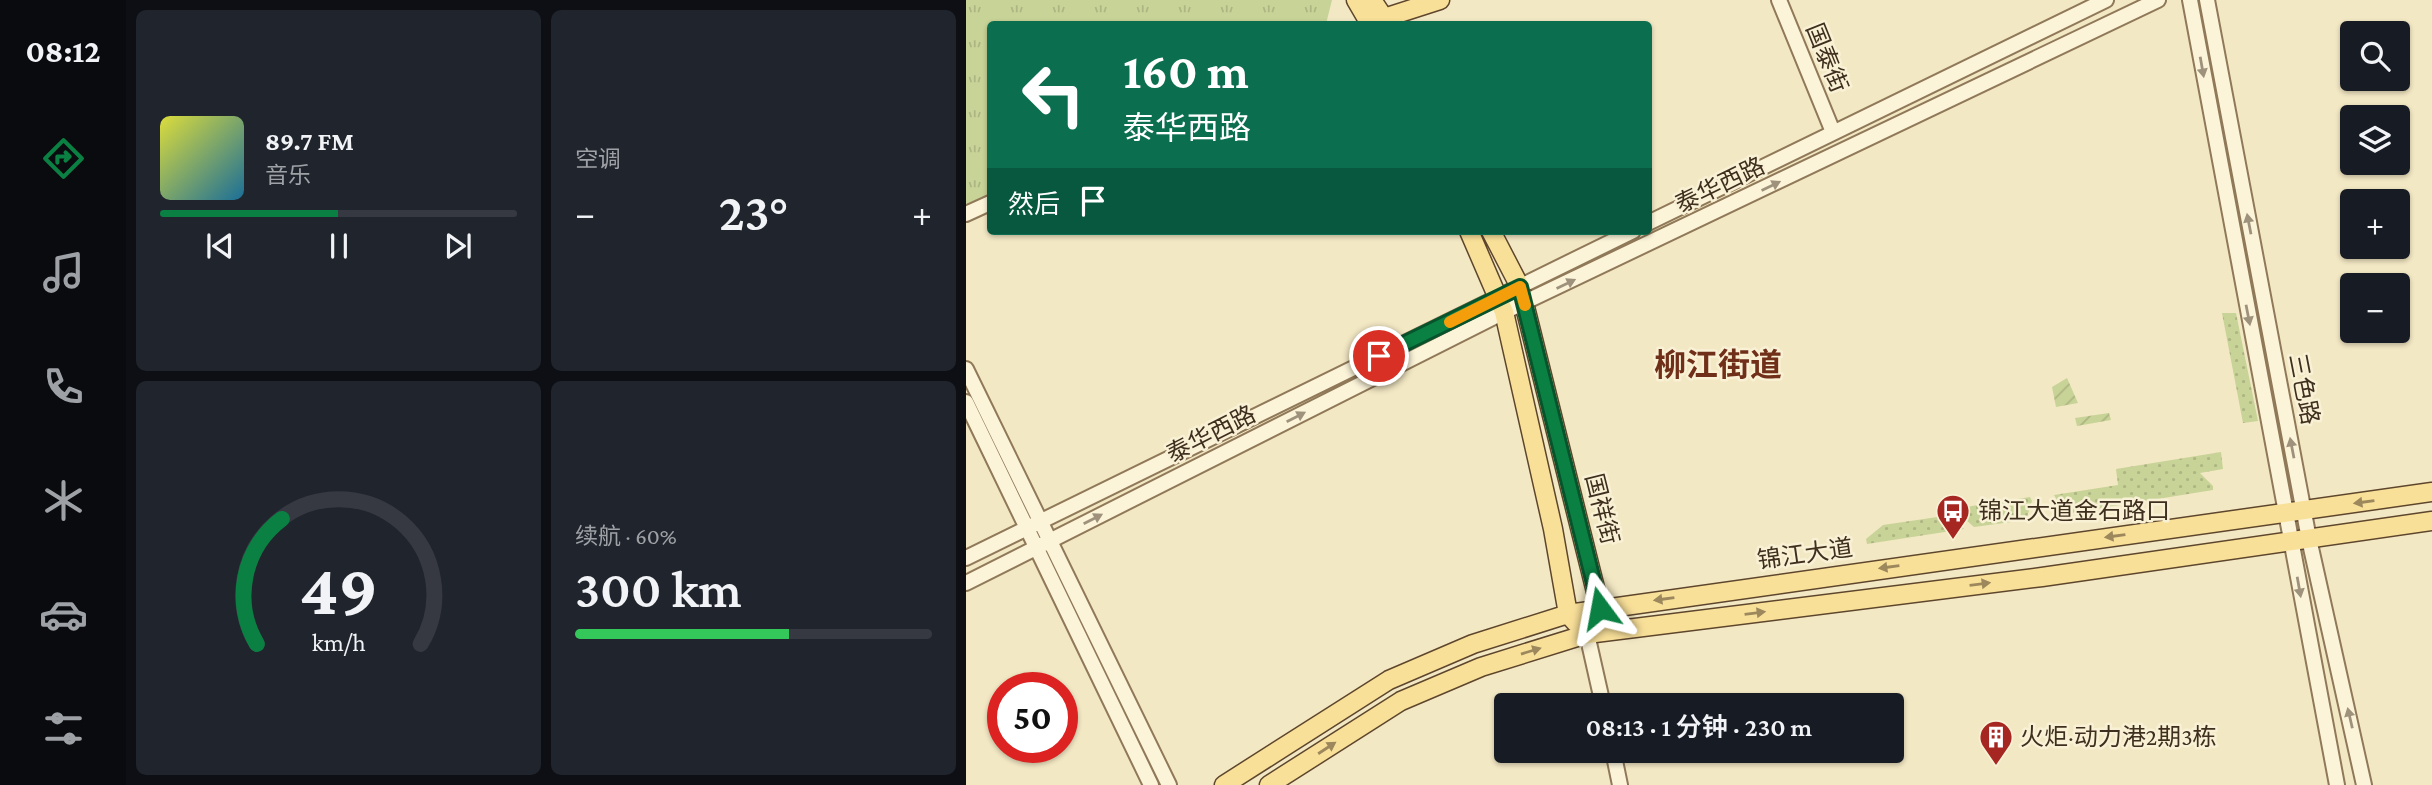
<!DOCTYPE html>
<html lang="zh">
<meta charset="utf-8">
<style>
:root{--surface:#171b24;--page:#20242c;--text:#f1f3f6;--muted:#9ea1a6;--line:#363941;--accent:#0b8043}
body{margin:0;font-family:"Crimson Pro","Noto Sans SC",serif;background:var(--page);color:var(--text);height:100vh;display:flex;flex-direction:column;font-size:26px;white-space:nowrap}
*{box-sizing:border-box;margin:0}
p{font-size:23px;color:var(--muted)}
.icon{flex:none;width:38px;height:38px;fill:none;stroke:currentColor;stroke-width:2;stroke-linecap:round;stroke-linejoin:round}
.map{position:relative;flex:1;overflow:hidden}
.panel{display:flex;flex-direction:column;gap:10px;padding:10px;background:#0d0f14;width:840px}
.panel>*{flex:none}
.guide{position:absolute;left:21px;top:21px;width:665px;height:214px;border-radius:7px;box-shadow:0 2px 5px #0004;background:#0b6e4f;color:#fff;overflow:hidden}
.controls{position:absolute;left:1374px;top:21px;display:grid;gap:14px}
.controls a{display:grid;place-items:center;width:70px;height:70px;border-radius:7px;background:var(--surface);box-shadow:0 2px 5px #0004;font-size:35px}
.speed{position:absolute;left:21px;top:672px;display:flex;gap:14px;font-size:35px;font-weight:700;text-align:center}
.speed>*{display:grid;place-content:center;width:91px;height:91px;border-radius:50%;background:var(--surface);box-shadow:0 2px 5px #0004;line-height:1}
.speed .limit{border:10px solid #d22;background:#fff;color:#111}
.pin{position:absolute;display:grid;place-items:center;width:60px;height:60px;color:#fff;margin:-30px;border:4px solid #fff;border-radius:50%;box-shadow:0 2px 7px #0007}
.me{position:absolute;width:77px;margin:-38px;rotate:347deg;stroke-linejoin:round;filter:drop-shadow(0 0 5px #0008)}
.turn{display:flex;align-items:center;gap:24px;height:147px;padding:0 21px;font-size:32px}
.turn .icon{width:91px;height:91px;stroke-width:2.5}
.turn b{display:block;font-size:49px;line-height:60px}
.then{display:flex;align-items:center;height:66px;padding:0 21px;background:#0003;gap:14px;font-size:26px}
.big{font-size:52px;font-weight:600;line-height:1.1}
.panel .widget{flex:1;display:flex;flex-direction:column;justify-content:center;gap:10px;min-width:0;padding:0 24px;border-radius:10px;background:var(--page)}
.panel .dial{align-items:center;gap:0}
.dial svg{height:182px;overflow:visible;fill:none;stroke:var(--line);stroke-width:7;stroke-linecap:round;text-anchor:middle}
.dial text{fill:var(--text);stroke:none}
.song{display:flex;align-items:center;gap:21px}
.cover{width:84px;height:84px;border-radius:10px;background:linear-gradient(135deg,hsl(60 70% 55%),hsl(200 70% 35%))}
.played{height:7px;border-radius:4px;background:linear-gradient(90deg,var(--accent) 50%,var(--line) 50%)}
.keys{display:flex;justify-content:space-around;direction:ltr}
.heat{display:flex;justify-content:space-between;align-items:center;font-size:38px;direction:ltr}
.charge{height:10px;border-radius:5px;background:linear-gradient(90deg,#34c759 60%,var(--line) 0)}
.panel .tiles{flex:1;display:grid;gap:10px;grid-template-columns:repeat(2,1fr)}
.trip{position:absolute;left:528px;top:693px;width:410px;height:70px;border-radius:7px;background:var(--surface);box-shadow:0 2px 5px #0004;font-weight:600;line-height:70px;text-align:center}
main{display:flex;flex:1;min-height:0}
.menu{display:flex;flex-direction:column;width:126px;justify-content:space-around;align-items:center;background:#090b0e;color:var(--muted)}
.menu .icon{width:49px;height:49px}
.menu .active{color:var(--accent)}
.menu b{font-size:32px;color:var(--text)}
.map>svg:first-child{display:block}
.grass{fill:url(#grass-dots)}
.park{fill:url(#park-tufts)}
.garden{fill:url(#garden-furrows)}
.lines{fill:none;stroke-linecap:round;stroke-linejoin:round}
.minor-casing{stroke:#907958;stroke-width:18}
.major-casing{stroke:#5e462d;stroke-width:21}
.minor{stroke:#fcf4d9;stroke-width:14}
.major{stroke:#f9e099;stroke-width:18}
.oneway{fill:#9e927c}
.oneway2{fill:#9c885c}
.route-casing{stroke:#07532c;stroke-width:18}
.route{stroke:#0b8043;stroke-width:12}
.slow{stroke:#f59e0b;stroke-width:12}
.labels{text-anchor:middle;stroke-width:5;stroke-linejoin:round;paint-order:stroke}
.street-label{font-size:24px;fill:#3f2f1e;stroke:#f9f1d5}
.poi-label{font-size:24px;fill:#3f2f1e;stroke:#f9f1d5;text-anchor:start}
.district-label{font-size:32px;font-weight:bold;fill:#702f18;stroke:#f9f1d5}
</style>
<main>
<nav class="menu">
<b>08:12</b>
<svg class="icon active" aria-label="directions" viewBox="0 0 24 24"><path d="M12 3l9 9-9 9-9-9zM9 14v-3h6M13 9l2 2-2 2"/></svg>
<svg class="icon" aria-label="music" viewBox="0 0 24 24"><path d="M9 18V5l10-2v13"/><circle cx="6" cy="18" r="3"/><circle cx="16" cy="16" r="3"/></svg>
<svg class="icon" aria-label="phone" viewBox="0 0 24 24"><path d="M5 4h4l2 5-3 2q2 4 5 5l2-3 5 2v4C11 20 4 13 5 4z"/></svg>
<svg class="icon" aria-label="climate" viewBox="0 0 24 24"><path d="M12 3v18M4 7l16 10M4 17L20 7"/></svg>
<svg class="icon" aria-label="car" viewBox="0 0 24 24"><path d="M5 17H2v-5l4-1 3-4h7l3 4 3 1v5h-3M9 17h6M6 11h13"/><circle cx="7" cy="17" r="2"/><circle cx="17" cy="17" r="2"/></svg>
<svg class="icon" aria-label="filters" viewBox="0 0 24 24"><path d="M4 7h16M4 17h16"/><circle cx="9" cy="7" r="2"/><circle cx="15" cy="17" r="2"/></svg>
</nav>
<section class="panel">
<div class="tiles">
<div class="widget">
<div class="song"><i class="cover"></i><div><b>89.7 FM</b><p>音乐</p></div></div>
<div class="played"></div>
<div class="keys"><svg class="icon" aria-label="previous" viewBox="0 0 24 24"><path d="M18 5L8 12l10 7zM5 5v14"/></svg><svg class="icon" aria-label="pause" viewBox="0 0 24 24"><path d="M8 5v14M16 5v14"/></svg><svg class="icon" aria-label="next" viewBox="0 0 24 24"><path d="M6 5l10 7-10 7zM19 5v14"/></svg></div>
</div>
<div class="widget"><p>空调</p>
<div class="heat"><a>−</a><b class="big">23°</b><a>+</a></div>
</div>
<div class="widget dial"><svg viewBox="0 0 100 80">
<path d="M14 69A42 42 0 1 1 86 69"/>
<path d="M14 69A42 42 0 0 1 25 14" stroke="#0b8043"/>
<text x="50" y="56" font-size="32" font-weight="700">49</text>
<text x="50" y="72" font-size="11">km/h</text>
</svg></div>
<div class="widget"><p>续航 · 60%</p><b class="big">300 km</b><div class="charge"></div></div>
</div>
</section>
<div class="map">
<svg width="1466" height="785" viewBox="0 0 1466 785">
<defs>
<pattern id="grass-dots" width="8" height="8" patternUnits="userSpaceOnUse" patternTransform="scale(1.75)"><rect width="8" height="8" fill="#c8d397"/><path d="M2 2h.1M6 6h.1" fill="none" stroke="#adb582" stroke-width="1.8" stroke-linecap="round"/></pattern>
<pattern id="park-tufts" width="24" height="20" patternUnits="userSpaceOnUse" patternTransform="scale(1.75)"><rect width="24" height="20" fill="#c8d397"/><path d="M3 7l-1-3M5 7V3M7 7l1-3M15 17l-1-3M17 17v-4M19 17l1-3" fill="none" stroke="#adb582"/></pattern>
<pattern id="garden-furrows" width="10" height="10" patternUnits="userSpaceOnUse" patternTransform="scale(1.75)"><rect width="10" height="10" fill="#c8d397"/><path d="M-1 1l2-2M0 10L10 0M9 11l2-2" fill="none" stroke="#adb582"/></pattern>
</defs>
<rect width="100%" height="100%" fill="#f3e8c4"/>
<path class="grass" d="M1256 313H1270L1292 421 1277 423Z
M1255 452 1257 469 1234 473 1247 486V490L1099 514 1088 495 1152 485 1150 469Z
M1064 497 1066 501 1060 520 1008 527 991 512 993 508Z
M985 515 998 529 901 544 900 539 917 525Z"/>
<path class="park" d="M0 0H366L360 24H24V195L0 207Z"/>
<path class="garden" d="M1101 378 1112 403 1090 407 1086 387Z
M1143 413 1145 420 1111 426 1109 418Z"/>
<g class="lines">
<defs>
<path id="minor" d="M813 0 867 132
M1224 0 1371 785
M1241 0 1343 539 1398 785
M0 214 24 203
M682 223 1140 0
M0 369 203 785
M0 402 185 785
M0 558 667 231
M0 583 538 312 1192 0
M621 634 637 705
M647 751 654 785"/>
<path id="major" d="M390 0 404 24
M406 0 422 24
M418 18 474 0
M503 231 538 312 587 529 602 614 610 623
M525 231 554 287 634 608 630 617
M258 785 423 680 507 644 602 614 1466 492
M303 785 435 701 515 667 621 634 1076 577 1466 521"/>
</defs>
<use href="#minor" class="minor-casing"/>
<use href="#major" class="major-casing"/>
<use href="#minor" class="minor"/>
<use href="#major" class="major"/>
</g>
<defs><path id="oneway-solid" d="M-6-.8H1V-3.2L6.5 0L1 3.2V.8H-6Z" transform="scale(1.75)"/></defs>
<g class="oneway">
<use href="#oneway-solid" transform="translate(1236 67) rotate(80)"/>
<use href="#oneway-solid" transform="translate(805 186) rotate(-26)"/>
<use href="#oneway-solid" transform="translate(1283 224) rotate(-101)"/>
<use href="#oneway-solid" transform="translate(600 284) rotate(-26)"/>
<use href="#oneway-solid" transform="translate(1282 315) rotate(79)"/>
<use href="#oneway-solid" transform="translate(330 417) rotate(-27)"/>
<use href="#oneway-solid" transform="translate(1326 448) rotate(-101)"/>
<use href="#oneway-solid" transform="translate(127 519) rotate(-27)"/>
<use href="#oneway-solid" transform="translate(1333 587) rotate(80)"/>
<use href="#oneway-solid" transform="translate(1384 718) rotate(-103)"/>
</g>
<g class="oneway2">
<use href="#oneway-solid" transform="translate(1398 502) rotate(172)"/>
<use href="#oneway-solid" transform="translate(1149 536) rotate(172)"/>
<use href="#oneway-solid" transform="translate(923 567) rotate(172)"/>
<use href="#oneway-solid" transform="translate(1014 584) rotate(-7)"/>
<use href="#oneway-solid" transform="translate(698 599) rotate(172)"/>
<use href="#oneway-solid" transform="translate(789 613) rotate(-7)"/>
<use href="#oneway-solid" transform="translate(565 651) rotate(-17)"/>
<use href="#oneway-solid" transform="translate(361 748) rotate(-33)"/>
</g>
<g class="lines">
<defs>
<path id="route" d="M413 356 554 287 634 608"/>
</defs>
<use href="#route" class="route-casing"/>
<use href="#route" class="route"/>
<path class="slow" d="M484 322 554 287 559 305"/>
</g>
<defs>
<symbol id="bus-pin" viewBox="-11 -11 22 30"><path d="M0 17L-7.5 6A9.5 9.5 0 1 1 7.5 6Z" fill="#a62721" stroke="#f9f1d5"/><path d="M-5-6H5V4H4V6H2V4H-2V6H-4V4H-5ZM-3.5-4V0h7V-4ZM-3.5 1.2v1.5H-2V1.2ZM2 1.2v1.5H3.5V1.2Z" fill="#fff"/></symbol>
<symbol id="building-pin" viewBox="-11 -11 22 30"><path d="M0 17L-7.5 6A9.5 9.5 0 1 1 7.5 6Z" fill="#a62721" stroke="#f9f1d5"/><path d="M-4-6H4V6H1V3H-1V6H-4ZM-2.5-4.3h1.7v1.8h-1.7ZM.8-4.3h1.7v1.8H.8ZM-2.5-1h1.7V.8h-1.7ZM.8-1h1.7V.8H.8Z" fill="#fff"/></symbol>
</defs>
<g fill-rule="evenodd">
<use href="#bus-pin" x="968" y="492" width="38" height="52"/>
<use href="#building-pin" x="1011" y="718" width="38" height="52"/>
</g>
<g class="labels">
<g class="street-label">
<text transform="translate(861 58) rotate(68)" y="8">国泰街</text>
<text transform="translate(754 185) rotate(-26)" y="8">泰华西路</text>
<text transform="translate(1338 389) rotate(79)" y="8">三色路</text>
<text transform="translate(245 434) rotate(-27)" y="8">泰华西路</text>
<text transform="translate(636 509) rotate(76)" y="8">国祥街</text>
<text transform="translate(839 554) rotate(-8)" y="8">锦江大道</text>
</g>
<g class="poi-label">
<text x="1012" y="519">锦江大道金石路口</text>
<text x="1054" y="745">火炬·动力港2期3栋</text>
</g>
<g class="district-label">
<text x="752" y="376">柳江街道</text>
</g>
</g>
</svg>
<div class="controls">
<a><svg class="icon" aria-label="search" viewBox="0 0 24 24"><circle cx="10" cy="10" r="6"/><path d="M15 15l6 6"/></svg></a>
<a><svg class="icon" aria-label="layers" viewBox="0 0 24 24"><path d="M12 4l9 5-9 5-9-5zM3 14l9 5 9-5"/></svg></a>
<a>+</a>
<a>−</a>
</div>
<div class="speed"><div class="limit">50</div></div>
<div class="pin" style="left:413px;top:356px;background:#d93025"><svg class="icon" aria-label="arrive" viewBox="0 0 24 24"><path d="M6 21V4h12l-3 4 3 4H6"/></svg></div>
<svg class="me" style="left:634px;top:608px" viewBox="-20 -20 40 40"><path d="M0-17L14 15 0 8-14 15z" fill="#0b8043" stroke="#fff" stroke-width="4"/></svg>
<div class="trip">08:13 · 1 分钟 · 230 m</div>
<div class="guide">
<div class="turn"><svg class="icon" aria-label="left" viewBox="0 0 24 24"><path d="M17 20v-9H6M10 6l-5 5 5 5"/></svg><div><b>160 m</b>泰华西路</div></div>
<div class="then">然后<svg class="icon" aria-label="arrive" viewBox="0 0 24 24"><path d="M6 21V4h12l-3 4 3 4H6"/></svg></div>
</div>
</div>
</main>
